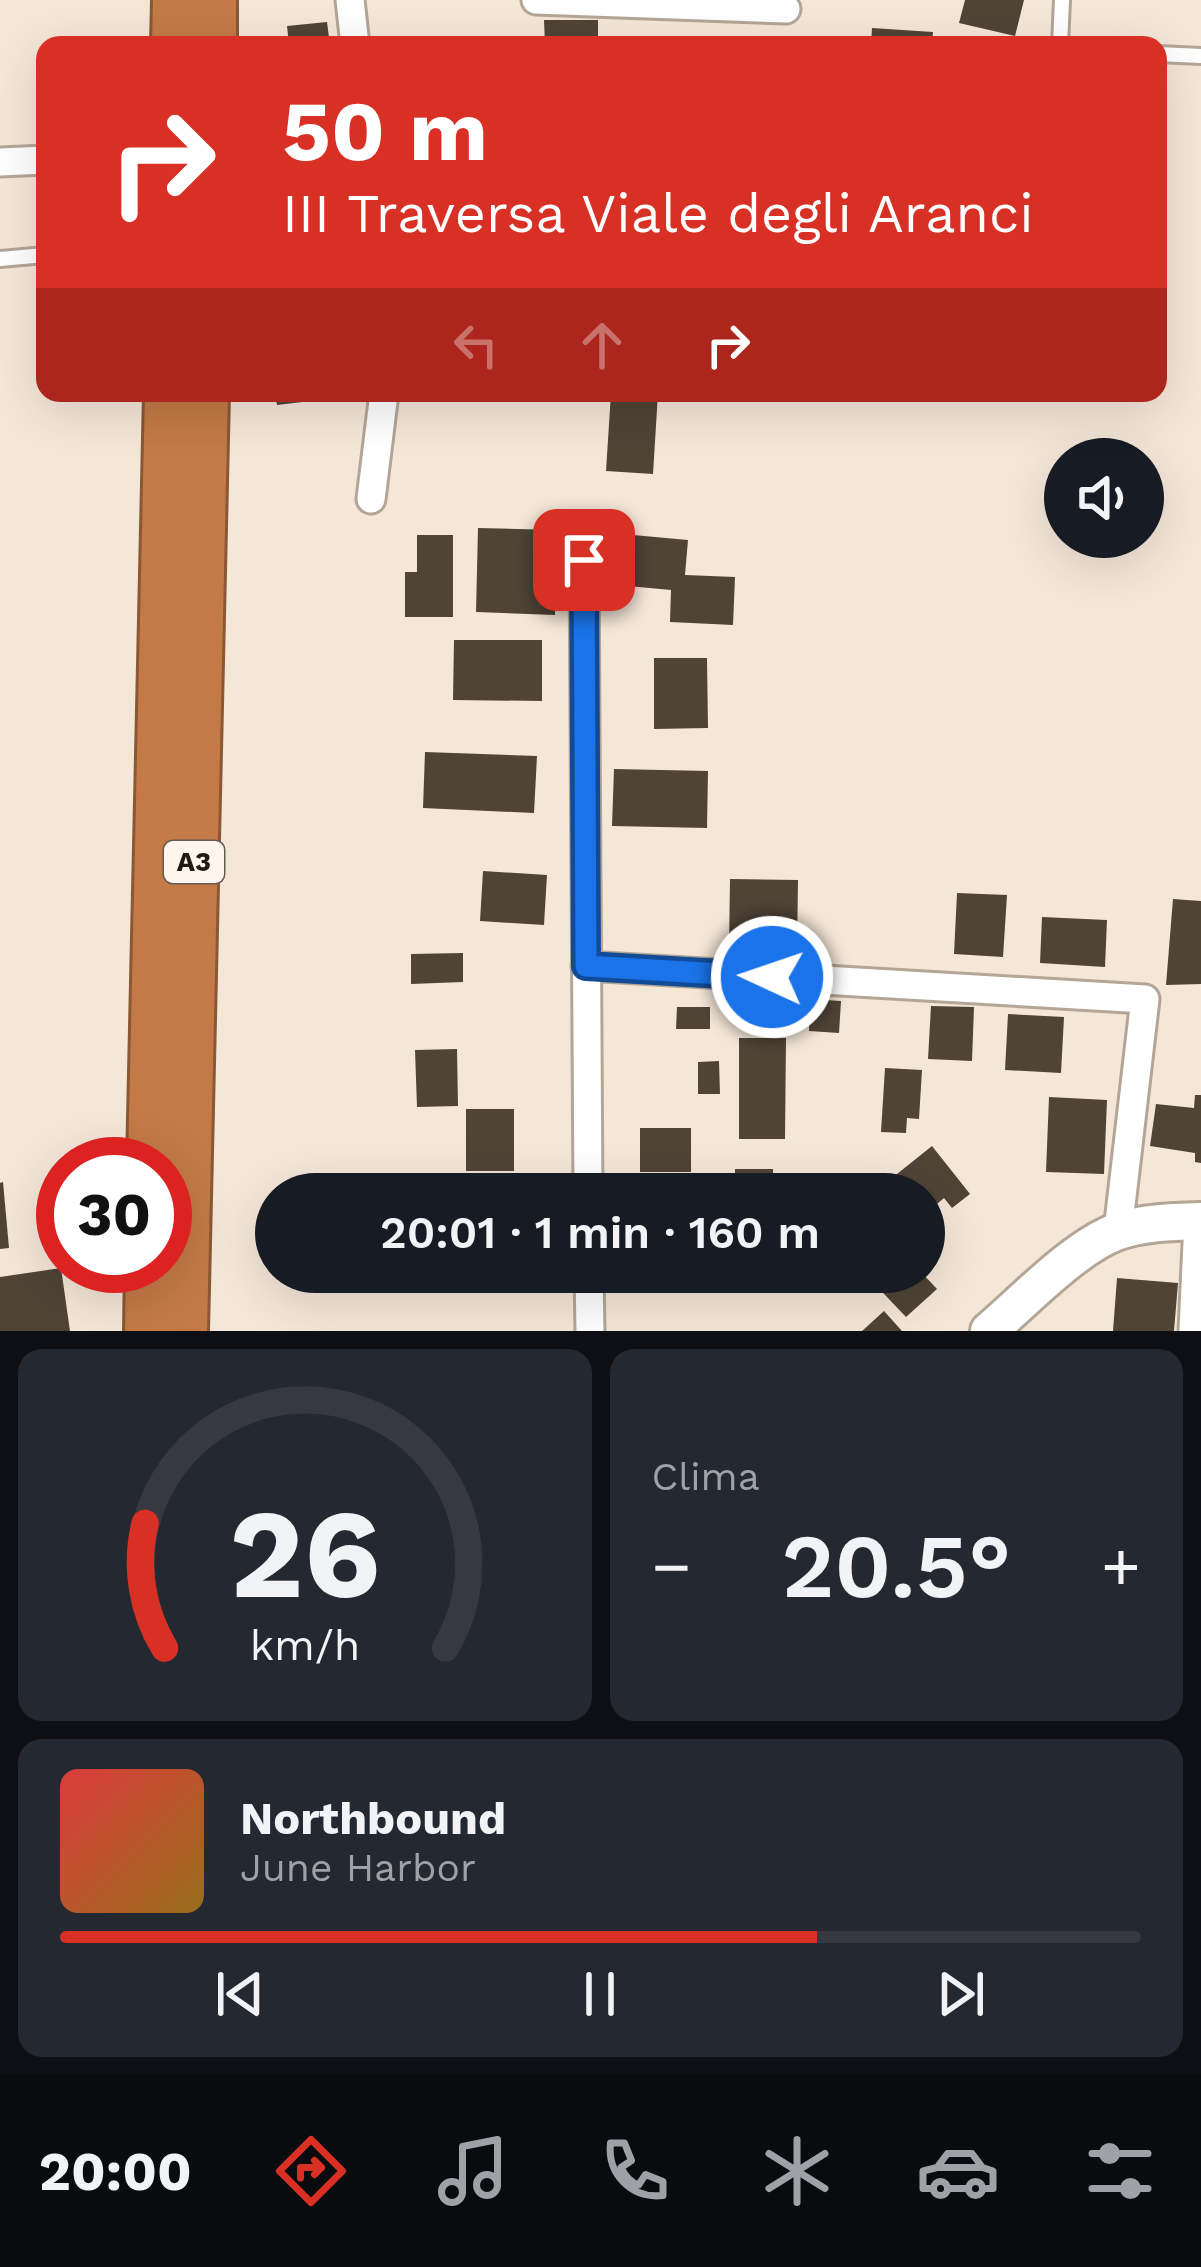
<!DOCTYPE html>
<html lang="it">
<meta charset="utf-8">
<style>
:root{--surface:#171b24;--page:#242831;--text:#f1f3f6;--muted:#9ea1a6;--line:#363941;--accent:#d93025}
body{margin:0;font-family:"Work Sans",sans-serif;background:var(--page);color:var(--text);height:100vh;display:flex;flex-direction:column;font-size:45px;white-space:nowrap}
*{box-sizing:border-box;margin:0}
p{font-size:39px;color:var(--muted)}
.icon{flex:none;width:66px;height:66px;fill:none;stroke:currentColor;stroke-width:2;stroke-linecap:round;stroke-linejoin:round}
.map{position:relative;height:1331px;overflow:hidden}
.details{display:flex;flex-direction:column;gap:18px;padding:18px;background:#0d0f14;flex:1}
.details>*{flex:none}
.hud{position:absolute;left:36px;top:36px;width:1131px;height:366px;border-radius:24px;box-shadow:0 12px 48px #0002;background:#d93025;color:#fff;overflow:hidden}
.fabs{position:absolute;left:1044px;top:438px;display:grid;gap:24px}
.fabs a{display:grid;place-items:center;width:120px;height:120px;border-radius:50%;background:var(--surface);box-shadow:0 12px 48px #0002;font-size:60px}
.speed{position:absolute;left:36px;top:1137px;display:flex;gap:24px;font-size:60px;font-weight:700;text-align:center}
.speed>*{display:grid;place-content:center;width:156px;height:156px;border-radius:50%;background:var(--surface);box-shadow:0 12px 48px #0002;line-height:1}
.speed .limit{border:18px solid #d22;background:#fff;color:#111}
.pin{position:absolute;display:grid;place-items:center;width:102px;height:102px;color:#fff;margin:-51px;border-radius:24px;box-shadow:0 6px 18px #0006}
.me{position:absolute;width:132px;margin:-66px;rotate:273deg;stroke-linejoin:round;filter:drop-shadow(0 0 9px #0008)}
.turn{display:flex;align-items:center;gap:42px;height:252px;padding:0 48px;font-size:54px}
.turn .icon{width:156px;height:156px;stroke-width:2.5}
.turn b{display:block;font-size:84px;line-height:102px}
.lanes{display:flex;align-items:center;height:114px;padding:0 48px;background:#0003;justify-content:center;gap:60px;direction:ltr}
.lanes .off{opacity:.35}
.big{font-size:90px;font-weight:600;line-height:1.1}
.details .tile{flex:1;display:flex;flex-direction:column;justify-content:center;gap:18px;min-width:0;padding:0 42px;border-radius:24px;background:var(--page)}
.details .dial{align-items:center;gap:0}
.dial svg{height:312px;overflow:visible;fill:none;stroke:var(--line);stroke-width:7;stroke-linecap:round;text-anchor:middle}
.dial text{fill:var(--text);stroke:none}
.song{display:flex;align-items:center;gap:36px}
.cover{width:144px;height:144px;border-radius:18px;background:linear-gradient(135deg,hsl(0 70% 55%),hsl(40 70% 35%))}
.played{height:12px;border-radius:6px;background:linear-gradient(90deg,var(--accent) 70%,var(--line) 70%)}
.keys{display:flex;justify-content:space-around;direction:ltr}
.heat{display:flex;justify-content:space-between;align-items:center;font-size:66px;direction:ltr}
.details .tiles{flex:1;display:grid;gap:18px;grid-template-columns:1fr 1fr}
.tile:last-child{grid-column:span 2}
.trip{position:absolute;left:255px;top:1173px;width:690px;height:120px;border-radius:60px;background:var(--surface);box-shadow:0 12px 48px #0002;font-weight:600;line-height:120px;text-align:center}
.dock{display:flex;height:192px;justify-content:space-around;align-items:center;background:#090b0e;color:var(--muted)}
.dock .icon{width:84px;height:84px}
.dock .current{color:var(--accent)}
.dock b{font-size:54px;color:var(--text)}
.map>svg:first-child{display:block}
.building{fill:#504437}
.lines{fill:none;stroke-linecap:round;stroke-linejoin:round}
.lane-casing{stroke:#b3a697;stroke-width:20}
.street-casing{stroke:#b3a697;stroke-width:33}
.secondary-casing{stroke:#b3a697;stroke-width:42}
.highway-casing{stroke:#8a5834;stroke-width:54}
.lane{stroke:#fff;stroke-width:14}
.street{stroke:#fff;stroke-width:27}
.secondary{stroke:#fff;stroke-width:36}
.highway{stroke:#c37a46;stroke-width:48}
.route-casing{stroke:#114b97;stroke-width:30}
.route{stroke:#1a73e8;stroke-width:21}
.labels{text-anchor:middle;stroke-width:12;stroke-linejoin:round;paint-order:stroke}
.shield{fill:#fef6ec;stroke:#625c55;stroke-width:3}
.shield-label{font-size:27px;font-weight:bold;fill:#1f1a14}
</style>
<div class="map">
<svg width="1201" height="1331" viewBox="0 0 1201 1331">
<rect width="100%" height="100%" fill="#f5e7d8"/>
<path class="building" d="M965 0H1024L1015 36 959 23Z
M544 20H598V45H545Z
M327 22 330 45H289L287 26Z
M872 28 933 32 932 45H871Z
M275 393H353V396L277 405Z
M611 393H658L653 474 606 471Z
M478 528 557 530 555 615 476 612Z
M611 533 688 540 685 575 735 577 733 625 670 622 671 590 607 584Z
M417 535H453V617H405V572H417Z
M454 640H542V701L453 700Z
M654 658H707L708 728 654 729Z
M425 752 537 756 534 813 423 808Z
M614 769 708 771 707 828 612 826Z
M483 871 547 875 544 925 480 921Z
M730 879 798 880 797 952 729 950Z
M957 893 1007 895 1003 957 954 954Z
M1173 899 1201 901V984L1166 985Z
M1042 917 1107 920 1105 967 1040 963Z
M463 953V982L411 984V954Z
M810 999 841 1001 839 1033 809 1031Z
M931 1006 974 1007 972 1061 928 1059Z
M677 1007H710V1029H676Z
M1008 1014 1064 1017 1061 1073 1005 1070Z
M739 1038H786L785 1139H739Z
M457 1049 458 1106 417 1107 415 1050Z
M719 1061 720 1094H698V1062Z
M885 1068 922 1070 919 1119 907 1118 906 1133 881 1132Z
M1195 1095H1201V1163L1195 1162V1153L1150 1146 1156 1104 1194 1108Z
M1049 1097 1107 1100 1104 1174 1046 1172Z
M466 1109H514V1171H466Z
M640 1128H691V1172H640Z
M932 1146 970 1194 952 1208 944 1198 924 1215V1194H904L892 1178Z
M735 1169H773V1194H735Z
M3 1182 9 1248 0 1249V1183Z
M61 1268 70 1331H0V1277Z
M444 1272H521V1281L444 1280Z
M872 1272H921L937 1289 906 1317 867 1276Z
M1117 1278 1178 1283 1174 1331H1113Z
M884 1311 902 1331H862Z"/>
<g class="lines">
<defs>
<path id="lane" d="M1060 45 1062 0
M1158 54 1201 56
M0 259 45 255"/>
<path id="street" d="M350 0 355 45
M536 0 786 9
M0 162 45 160
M371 499 384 393
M584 559 588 1194
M586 966 1145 999 1118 1231
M589 1272 590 1331
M1193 1331 1198 1221"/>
<path id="secondary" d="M989 1331C1024 1301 1074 1248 1116 1232 1143 1222 1173 1222 1201 1221"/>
<path id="highway" d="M176 45 177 0
M212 45V0
M152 1164 169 393
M149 1331 150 1266
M183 1331 204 393"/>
</defs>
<use href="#lane" class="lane-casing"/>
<use href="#street" class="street-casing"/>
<use href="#secondary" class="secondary-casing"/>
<use href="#highway" class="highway-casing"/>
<use href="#lane" class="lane"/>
<use href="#street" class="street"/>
<use href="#secondary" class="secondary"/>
<use href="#highway" class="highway"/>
</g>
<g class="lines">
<defs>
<path id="route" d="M584 560 586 966 772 977"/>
</defs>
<use href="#route" class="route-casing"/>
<use href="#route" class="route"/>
</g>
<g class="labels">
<rect class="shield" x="164" y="841" width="60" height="42" rx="9"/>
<g class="shield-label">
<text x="194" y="871">A3</text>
</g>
</g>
</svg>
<div class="fabs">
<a><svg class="icon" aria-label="sound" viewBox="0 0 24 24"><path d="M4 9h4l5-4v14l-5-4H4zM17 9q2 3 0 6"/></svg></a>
</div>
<div class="speed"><div class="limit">30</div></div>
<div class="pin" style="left:584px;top:560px;background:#d93025"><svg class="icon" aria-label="arrive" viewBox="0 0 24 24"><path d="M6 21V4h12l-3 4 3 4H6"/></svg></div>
<svg class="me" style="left:772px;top:977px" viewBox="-20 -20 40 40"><circle r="17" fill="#1a73e8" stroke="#fff" stroke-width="3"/><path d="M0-11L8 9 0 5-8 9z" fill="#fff"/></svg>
<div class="trip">20:01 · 1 min · 160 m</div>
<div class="hud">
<div class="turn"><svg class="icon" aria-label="right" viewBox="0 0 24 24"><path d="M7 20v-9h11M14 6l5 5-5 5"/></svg><div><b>50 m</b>III Traversa Viale degli Aranci</div></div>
<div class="lanes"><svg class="icon off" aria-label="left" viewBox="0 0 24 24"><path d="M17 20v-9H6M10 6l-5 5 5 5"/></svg><svg class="icon off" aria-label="ahead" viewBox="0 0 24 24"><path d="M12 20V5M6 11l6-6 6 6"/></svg><svg class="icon" aria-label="right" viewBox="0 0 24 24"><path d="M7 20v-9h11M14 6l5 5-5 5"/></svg></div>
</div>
</div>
<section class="details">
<div class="tiles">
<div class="tile dial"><svg viewBox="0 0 100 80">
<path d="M14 69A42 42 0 1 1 86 69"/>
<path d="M14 69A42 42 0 0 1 9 37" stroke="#d93025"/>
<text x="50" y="56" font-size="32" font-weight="700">26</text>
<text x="50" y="72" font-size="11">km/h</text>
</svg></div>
<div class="tile"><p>Clima</p>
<div class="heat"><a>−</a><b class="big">20.5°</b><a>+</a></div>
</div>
<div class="tile">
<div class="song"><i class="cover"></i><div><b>Northbound</b><p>June Harbor</p></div></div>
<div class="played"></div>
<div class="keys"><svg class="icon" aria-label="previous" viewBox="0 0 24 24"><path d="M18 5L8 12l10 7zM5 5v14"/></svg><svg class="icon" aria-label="pause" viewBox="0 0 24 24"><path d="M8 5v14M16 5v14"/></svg><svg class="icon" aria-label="next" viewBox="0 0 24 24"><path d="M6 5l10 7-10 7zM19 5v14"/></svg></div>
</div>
</div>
</section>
<nav class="dock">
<b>20:00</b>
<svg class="icon current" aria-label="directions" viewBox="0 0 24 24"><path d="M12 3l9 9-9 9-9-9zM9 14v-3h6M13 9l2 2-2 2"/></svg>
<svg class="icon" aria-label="music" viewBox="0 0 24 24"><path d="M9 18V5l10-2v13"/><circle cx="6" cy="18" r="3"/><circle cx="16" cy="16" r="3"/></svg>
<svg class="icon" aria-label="phone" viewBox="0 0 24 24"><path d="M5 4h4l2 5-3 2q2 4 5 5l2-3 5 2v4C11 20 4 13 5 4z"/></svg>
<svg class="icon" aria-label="climate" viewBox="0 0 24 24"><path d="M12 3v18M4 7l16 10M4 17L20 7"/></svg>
<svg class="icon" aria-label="car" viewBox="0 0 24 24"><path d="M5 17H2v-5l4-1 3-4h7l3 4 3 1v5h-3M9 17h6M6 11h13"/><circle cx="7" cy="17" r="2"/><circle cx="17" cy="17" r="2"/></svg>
<svg class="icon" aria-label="filters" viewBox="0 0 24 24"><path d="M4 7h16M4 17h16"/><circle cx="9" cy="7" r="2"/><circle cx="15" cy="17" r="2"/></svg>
</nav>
